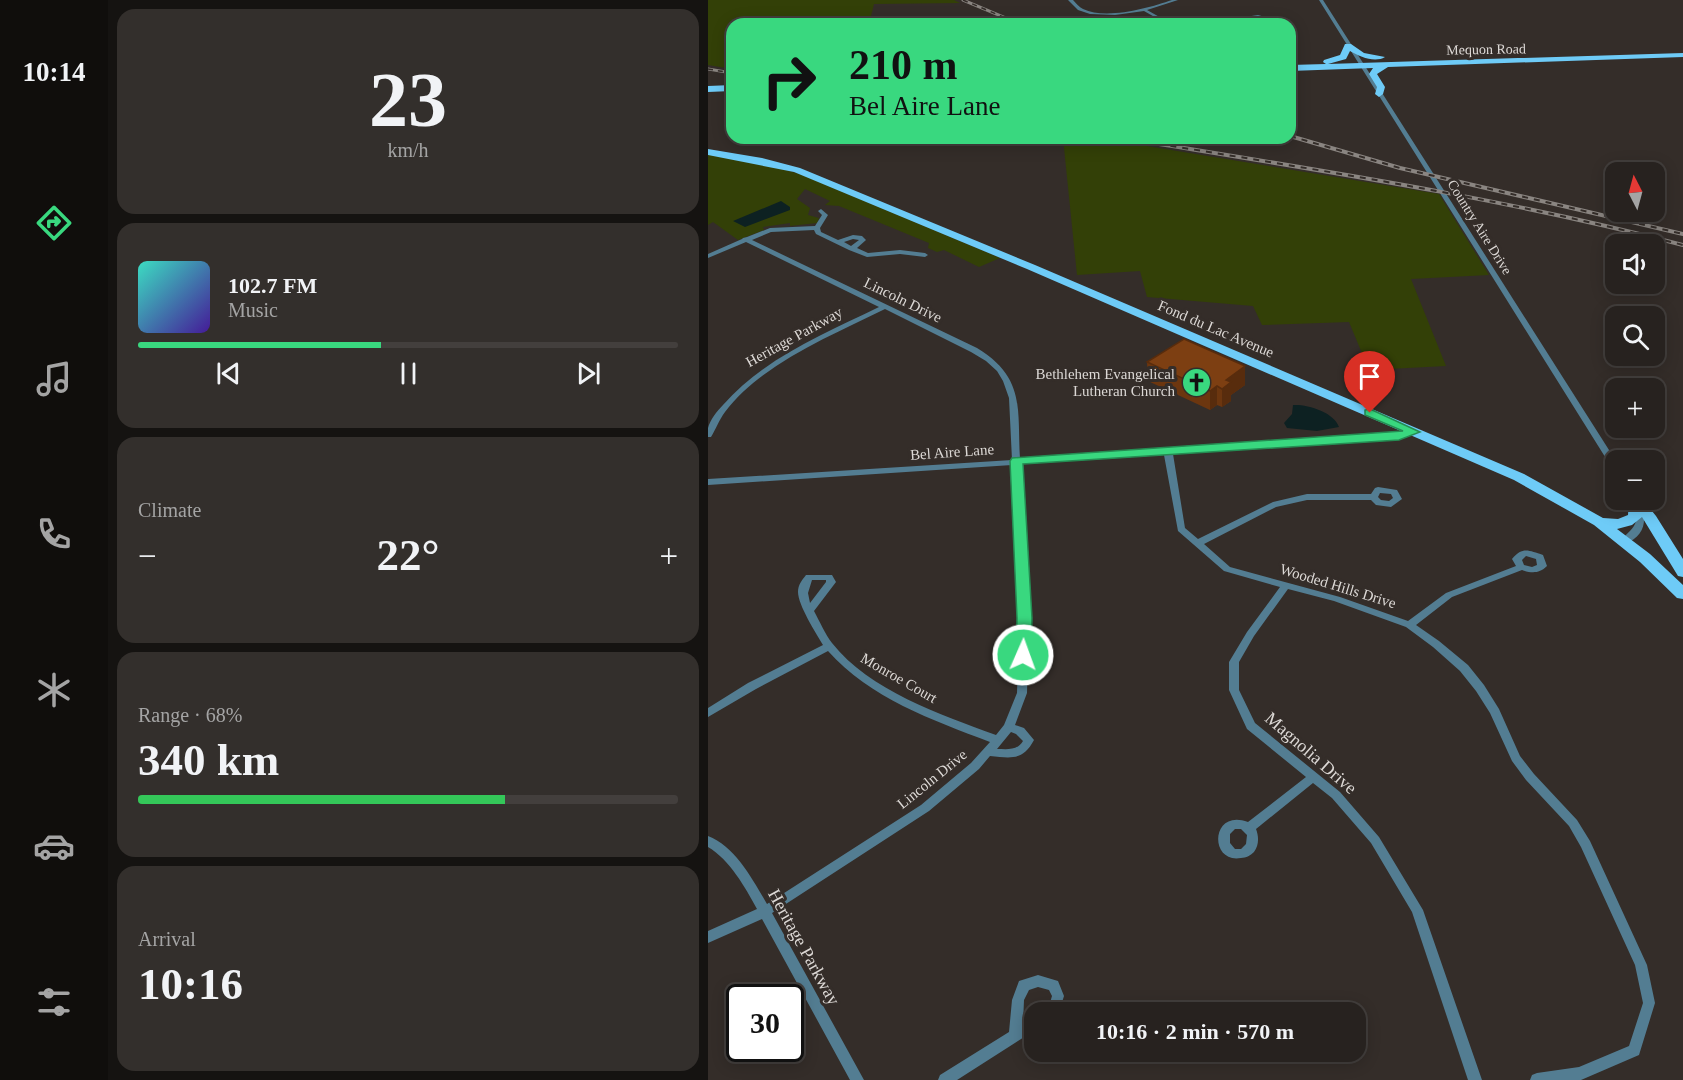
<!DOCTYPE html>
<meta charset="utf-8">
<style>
:root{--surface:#27221f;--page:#332f2c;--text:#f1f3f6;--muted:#a4a4a4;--line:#433f3d;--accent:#39d87f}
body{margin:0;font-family:"Times New Roman",serif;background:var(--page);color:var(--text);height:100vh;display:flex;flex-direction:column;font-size:22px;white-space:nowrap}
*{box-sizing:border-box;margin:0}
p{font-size:20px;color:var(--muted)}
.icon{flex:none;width:33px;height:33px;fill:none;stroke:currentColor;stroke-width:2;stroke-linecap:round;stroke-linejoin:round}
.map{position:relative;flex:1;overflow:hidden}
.drawer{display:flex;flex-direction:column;gap:9px;padding:9px;background:#151311;width:600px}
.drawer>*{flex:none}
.banner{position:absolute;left:18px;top:18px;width:570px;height:126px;border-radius:18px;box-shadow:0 3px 15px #0003,0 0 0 2px var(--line);background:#39d87f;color:#111;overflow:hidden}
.needle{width:39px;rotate:354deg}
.controls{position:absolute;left:897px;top:162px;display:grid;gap:12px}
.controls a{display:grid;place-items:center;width:60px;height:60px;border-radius:12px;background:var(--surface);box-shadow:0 3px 15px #0003,0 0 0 2px var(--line);font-size:30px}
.speed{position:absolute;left:18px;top:984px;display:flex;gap:12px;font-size:30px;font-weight:700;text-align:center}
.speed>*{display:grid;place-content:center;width:78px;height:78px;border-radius:50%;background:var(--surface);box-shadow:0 3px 15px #0003,0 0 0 2px var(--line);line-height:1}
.speed .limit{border:3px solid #111;border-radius:9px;background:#fff;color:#111}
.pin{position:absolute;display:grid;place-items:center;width:51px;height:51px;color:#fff;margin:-62px -26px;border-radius:50% 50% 50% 0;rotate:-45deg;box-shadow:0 0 6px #0007}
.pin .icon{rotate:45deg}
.me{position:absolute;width:66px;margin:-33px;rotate:2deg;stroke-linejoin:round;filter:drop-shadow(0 0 4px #0008)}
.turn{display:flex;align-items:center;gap:21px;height:126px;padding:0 24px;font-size:27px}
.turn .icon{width:78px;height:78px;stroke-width:2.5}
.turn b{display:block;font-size:42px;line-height:51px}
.big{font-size:45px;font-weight:700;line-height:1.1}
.drawer .tile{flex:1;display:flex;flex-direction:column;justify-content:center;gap:9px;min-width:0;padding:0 21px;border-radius:18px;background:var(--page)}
.drawer .dial{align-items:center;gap:0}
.dial b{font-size:78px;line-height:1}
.song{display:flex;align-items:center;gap:18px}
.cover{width:72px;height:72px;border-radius:9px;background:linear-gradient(135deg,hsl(170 70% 55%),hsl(260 70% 35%))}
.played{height:6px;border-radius:3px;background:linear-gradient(90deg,var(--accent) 45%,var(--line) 45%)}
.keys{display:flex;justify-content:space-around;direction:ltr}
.heat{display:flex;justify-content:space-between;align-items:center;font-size:33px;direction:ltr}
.charge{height:9px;border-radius:4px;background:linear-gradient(90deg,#34c759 68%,var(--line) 0)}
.trip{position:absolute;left:316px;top:1002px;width:342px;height:60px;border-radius:18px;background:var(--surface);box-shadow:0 3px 15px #0003,0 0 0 2px var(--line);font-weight:700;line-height:60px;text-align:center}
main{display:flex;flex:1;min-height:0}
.dock{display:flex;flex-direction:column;width:108px;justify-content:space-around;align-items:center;background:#100e0c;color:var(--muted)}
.dock .icon{width:42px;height:42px}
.dock .selected{color:var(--accent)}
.dock b{font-size:27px;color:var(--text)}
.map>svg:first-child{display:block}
.green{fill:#334007}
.water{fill:#0d2122}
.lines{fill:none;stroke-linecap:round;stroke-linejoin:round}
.minor{fill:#537d92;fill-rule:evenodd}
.primary{fill:#6ecbf7;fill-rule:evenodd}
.rail-far1-casing{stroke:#8a8581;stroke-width:3}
.rail-casing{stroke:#8a8581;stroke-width:4}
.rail-far1{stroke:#342d29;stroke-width:1.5;stroke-dasharray:5;stroke-linecap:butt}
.rail{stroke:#342d29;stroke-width:2;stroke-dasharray:6;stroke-linecap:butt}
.wall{fill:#6c360f}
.shaded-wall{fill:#582c0d}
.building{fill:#7d3f12;stroke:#582c0d;stroke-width:1.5}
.route{fill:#39d87f;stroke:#258c53;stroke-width:1.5}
.labels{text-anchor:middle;stroke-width:6;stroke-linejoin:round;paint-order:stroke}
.far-street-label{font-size:14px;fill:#dcd8d5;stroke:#342d29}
.street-label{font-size:15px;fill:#dcd8d5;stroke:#342d29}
.poi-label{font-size:15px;fill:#dcd8d5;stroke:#342d29;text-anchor:end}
.near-street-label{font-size:18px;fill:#dcd8d5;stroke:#342d29}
</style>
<main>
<nav class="dock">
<b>10:14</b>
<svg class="icon selected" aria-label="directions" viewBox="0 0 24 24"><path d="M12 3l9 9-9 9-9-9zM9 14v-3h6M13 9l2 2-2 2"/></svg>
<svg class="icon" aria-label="music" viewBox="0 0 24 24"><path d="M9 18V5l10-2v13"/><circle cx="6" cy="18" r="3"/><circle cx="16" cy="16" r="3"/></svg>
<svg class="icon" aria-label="phone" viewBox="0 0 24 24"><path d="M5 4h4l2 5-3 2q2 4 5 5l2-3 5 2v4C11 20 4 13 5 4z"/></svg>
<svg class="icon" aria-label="climate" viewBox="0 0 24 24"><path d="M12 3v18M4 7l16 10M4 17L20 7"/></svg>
<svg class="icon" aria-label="car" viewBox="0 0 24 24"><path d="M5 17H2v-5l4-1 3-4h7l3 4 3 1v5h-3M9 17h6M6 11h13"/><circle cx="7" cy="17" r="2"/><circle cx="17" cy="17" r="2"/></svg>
<svg class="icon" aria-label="filters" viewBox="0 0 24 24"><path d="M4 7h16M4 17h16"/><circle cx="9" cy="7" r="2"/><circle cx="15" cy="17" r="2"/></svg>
</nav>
<section class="drawer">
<div class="tile dial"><b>23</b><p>km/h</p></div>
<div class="tile">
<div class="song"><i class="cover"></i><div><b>102.7 FM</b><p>Music</p></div></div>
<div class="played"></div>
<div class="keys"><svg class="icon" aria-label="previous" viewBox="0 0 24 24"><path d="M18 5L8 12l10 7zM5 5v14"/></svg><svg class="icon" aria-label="pause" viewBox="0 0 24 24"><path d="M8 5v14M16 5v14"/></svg><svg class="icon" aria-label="next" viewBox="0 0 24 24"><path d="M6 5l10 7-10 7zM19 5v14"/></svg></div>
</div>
<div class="tile"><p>Climate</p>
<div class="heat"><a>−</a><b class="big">22°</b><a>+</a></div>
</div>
<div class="tile"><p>Range · 68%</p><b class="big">340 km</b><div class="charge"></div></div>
<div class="tile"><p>Arrival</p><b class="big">10:16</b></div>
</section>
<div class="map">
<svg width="975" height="1080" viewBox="0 0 975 1080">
<rect width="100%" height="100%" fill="#342d29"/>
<path class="green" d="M0 0H246L252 3 166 4 161 24H24V69L0 65Z
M355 138H390L731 194 781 275 703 279 738 366 661 370 641 322 554 325 545 306 439 297 432 271 369 275Z
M0 154 57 164 95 175 292 258 271 267 236 250 229 252 220 248 221 243 131 206 117 205 122 201 97 189 89 199 102 208 100 215 111 218 109 223 82 226V223L55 227 56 230 30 240 5 222 0 225Z"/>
<path class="water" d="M73 201 82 207V210L37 227 25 221Z
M585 405C599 404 626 412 631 427L609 431 579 428 576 423 584 414Z"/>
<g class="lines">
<path class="minor" d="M360 0H365C368 3 371 7 375 9 398 20 441 8 464 0H470L439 10 464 24H459L436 11 407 15 382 14 370 10Z
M611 0H615L908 461V470L904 468Z
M550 15 557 17 562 21 553 24H545L557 20C552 17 546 18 541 19L538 24H534L537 17Z
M113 209 120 215 112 228 113 232 130 240 145 235 154 236 158 240 149 248 160 253 192 250 217 253 220 255 217 257 192 254 159 257 141 250 108 234 106 230 63 232 44 240 269 348C318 378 309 409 312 459L690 435 705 430H708L709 432 708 434 691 439 465 454 477 528 490 539 565 502 599 494H663L667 488 670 487 689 490 694 499 683 507 668 505 663 500H599L568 507 496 544 522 567 632 597 700 621 738 593 808 566 804 559C815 546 821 551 835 555L839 566C831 574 823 573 814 570L744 597 708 625 731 641 760 665 776 685 791 709 812 756 826 774 869 820 882 841 939 965 947 1003 931 1055 873 1080H822L824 1075 829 1073 871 1067 921 1046 935 1003 927 965 873 847 861 826 818 780 804 761 782 713 768 691 752 671 725 647 698 627 626 601 580 589 546 636 531 662V690L547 723 632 792 671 837 715 910 774 1080H760L704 912 663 843 624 798 605 783 548 829C551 837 551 845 546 852 543 855 538 858 533 858 501 864 502 808 540 822L598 777 539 729 521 690V662L539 632 572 587 516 571 470 531 456 455 312 464 321 618 319 693 307 725 316 728 326 740C315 761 303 758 282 756L271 769 221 811 64 913 156 1080H142L54 919 0 943V931L49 909C37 887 22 860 0 847V836C27 846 45 880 59 904L213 805 263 763 282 742C224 720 162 698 120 651L48 689 0 717V708L40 683 115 645C108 633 90 605 90 592 90 585 94 580 98 575H124L128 582 106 611C112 622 117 634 124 643 161 690 233 715 288 735L296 725 309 693 311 618 304 465 0 485V479L304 460 301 398 295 381 289 371 278 361 263 352 177 309C123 336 54 363 17 412 11 420 8 429 3 437H0C0 434 0 431 0 428 2 420 9 411 15 405 56 358 116 334 171 307L38 242 0 258V254L34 239 35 238 39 237 62 228 107 226 114 215 110 211ZM145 239 151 240 143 246 136 242ZM672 493 683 494 685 498 681 501 673 500 670 497ZM818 556 828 559 829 565 824 567 816 565 814 560ZM104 580H118V582L102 603 100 593ZM303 732 308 734 315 741C309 751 299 749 289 749ZM527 829H533L539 835 538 844 533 849H527L522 843V834Z
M923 500H931C940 519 938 535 917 544L912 541C928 525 933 524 923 500Z
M330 975 350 981 356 996 351 1012H337L341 1006 344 996 341 990 330 987 321 990 316 1000 315 1024 327 1017V1030L249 1080H230L232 1075 301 1032 304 1000 311 981Z"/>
<path class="primary" d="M637 44H643L656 53 677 57C667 63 652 57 642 51L638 59 620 64 975 53V57L680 67 669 74 677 87 675 94 671 97 667 94 669 87 661 74 665 68 582 71V65L618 64 615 62 616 60 632 55Z
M24 85V91L0 92V86Z
M0 149 54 158 92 168 327 265 816 474 895 518 910 519 920 515 921 500H935L948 516 975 559V577L970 576 934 517 924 525 909 529 942 554 975 585V599L969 598 932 562 886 525 806 480 319 269 86 172 0 155Z"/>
<defs>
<path id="rail-far1" d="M255 0 312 24
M0 69 24 73"/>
<path id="rail" d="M582 136 692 168 975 234
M415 138C603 169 791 197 975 245"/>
</defs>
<use href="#rail-far1" class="rail-far1-casing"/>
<use href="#rail" class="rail-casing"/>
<use href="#rail-far1" class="rail-far1"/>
<use href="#rail" class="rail"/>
</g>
<path class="wall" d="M439 362 537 366V385L523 395V401L514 407 509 405 502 410 440 381Z"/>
<path class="shaded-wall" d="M537 366V385L523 395V401L514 407V389L518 380Z
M509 386V405L502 410V391Z"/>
<path class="building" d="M476 339 537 366 518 380 523 382 514 389 509 386 502 391 439 362Z"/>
<path class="route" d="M662 409 712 432 691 440 315 464 324 618 323 655 321 659H310L308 655 309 618 302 461 304 458 695 431 657 415V410Z"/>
<defs>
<symbol id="church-disc" viewBox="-11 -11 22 22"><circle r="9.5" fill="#39d87f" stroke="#342d29"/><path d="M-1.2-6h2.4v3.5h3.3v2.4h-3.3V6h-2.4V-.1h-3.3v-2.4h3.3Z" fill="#111"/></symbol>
</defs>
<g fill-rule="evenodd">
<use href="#church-disc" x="472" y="366" width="33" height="33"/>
</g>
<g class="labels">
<g class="far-street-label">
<text transform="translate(778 49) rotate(-1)" y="5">Mequon Road</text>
<text transform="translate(772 227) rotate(58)" y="5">Country Aire Drive</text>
</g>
<g class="street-label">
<text transform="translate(195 300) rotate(26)" y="5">Lincoln Drive</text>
<text transform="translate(508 329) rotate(23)" y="5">Fond du Lac Avenue</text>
<text transform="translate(86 337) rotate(-29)" y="5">Heritage Parkway</text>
<text transform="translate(244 452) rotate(-4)" y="5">Bel Aire Lane</text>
<text transform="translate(630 586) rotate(17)" y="5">Wooded Hills Drive</text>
<text transform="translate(191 678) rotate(30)" y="5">Monroe Court</text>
<text transform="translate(224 779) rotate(-39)" y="5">Lincoln Drive</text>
</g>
<g class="poi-label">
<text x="467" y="379">Bethlehem Evangelical<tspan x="467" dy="17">Lutheran Church</tspan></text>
</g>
<g class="near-street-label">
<text transform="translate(603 753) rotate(41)" y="6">Magnolia Drive</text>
<text transform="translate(96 947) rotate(61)" y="6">Heritage Parkway</text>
</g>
</g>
</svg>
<div class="controls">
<a><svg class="needle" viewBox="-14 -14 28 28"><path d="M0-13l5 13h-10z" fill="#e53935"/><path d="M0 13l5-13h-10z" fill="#a4a4a4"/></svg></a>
<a><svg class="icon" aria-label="sound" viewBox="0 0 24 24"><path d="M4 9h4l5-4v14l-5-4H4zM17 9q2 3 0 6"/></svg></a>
<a><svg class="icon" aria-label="search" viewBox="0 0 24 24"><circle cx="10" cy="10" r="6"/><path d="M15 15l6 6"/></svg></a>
<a>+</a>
<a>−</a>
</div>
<div class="speed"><div class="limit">30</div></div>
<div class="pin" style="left:662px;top:413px;background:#d93025"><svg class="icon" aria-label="arrive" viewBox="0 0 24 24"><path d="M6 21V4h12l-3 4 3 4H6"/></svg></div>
<svg class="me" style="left:315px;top:655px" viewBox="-20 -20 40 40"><circle r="17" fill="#39d87f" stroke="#fff" stroke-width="3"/><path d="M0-11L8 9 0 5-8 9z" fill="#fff"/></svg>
<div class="trip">10:16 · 2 min · 570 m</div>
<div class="banner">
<div class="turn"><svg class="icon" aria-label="right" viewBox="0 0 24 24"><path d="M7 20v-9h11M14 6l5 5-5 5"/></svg><div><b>210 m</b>Bel Aire Lane</div></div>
</div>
</div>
</main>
